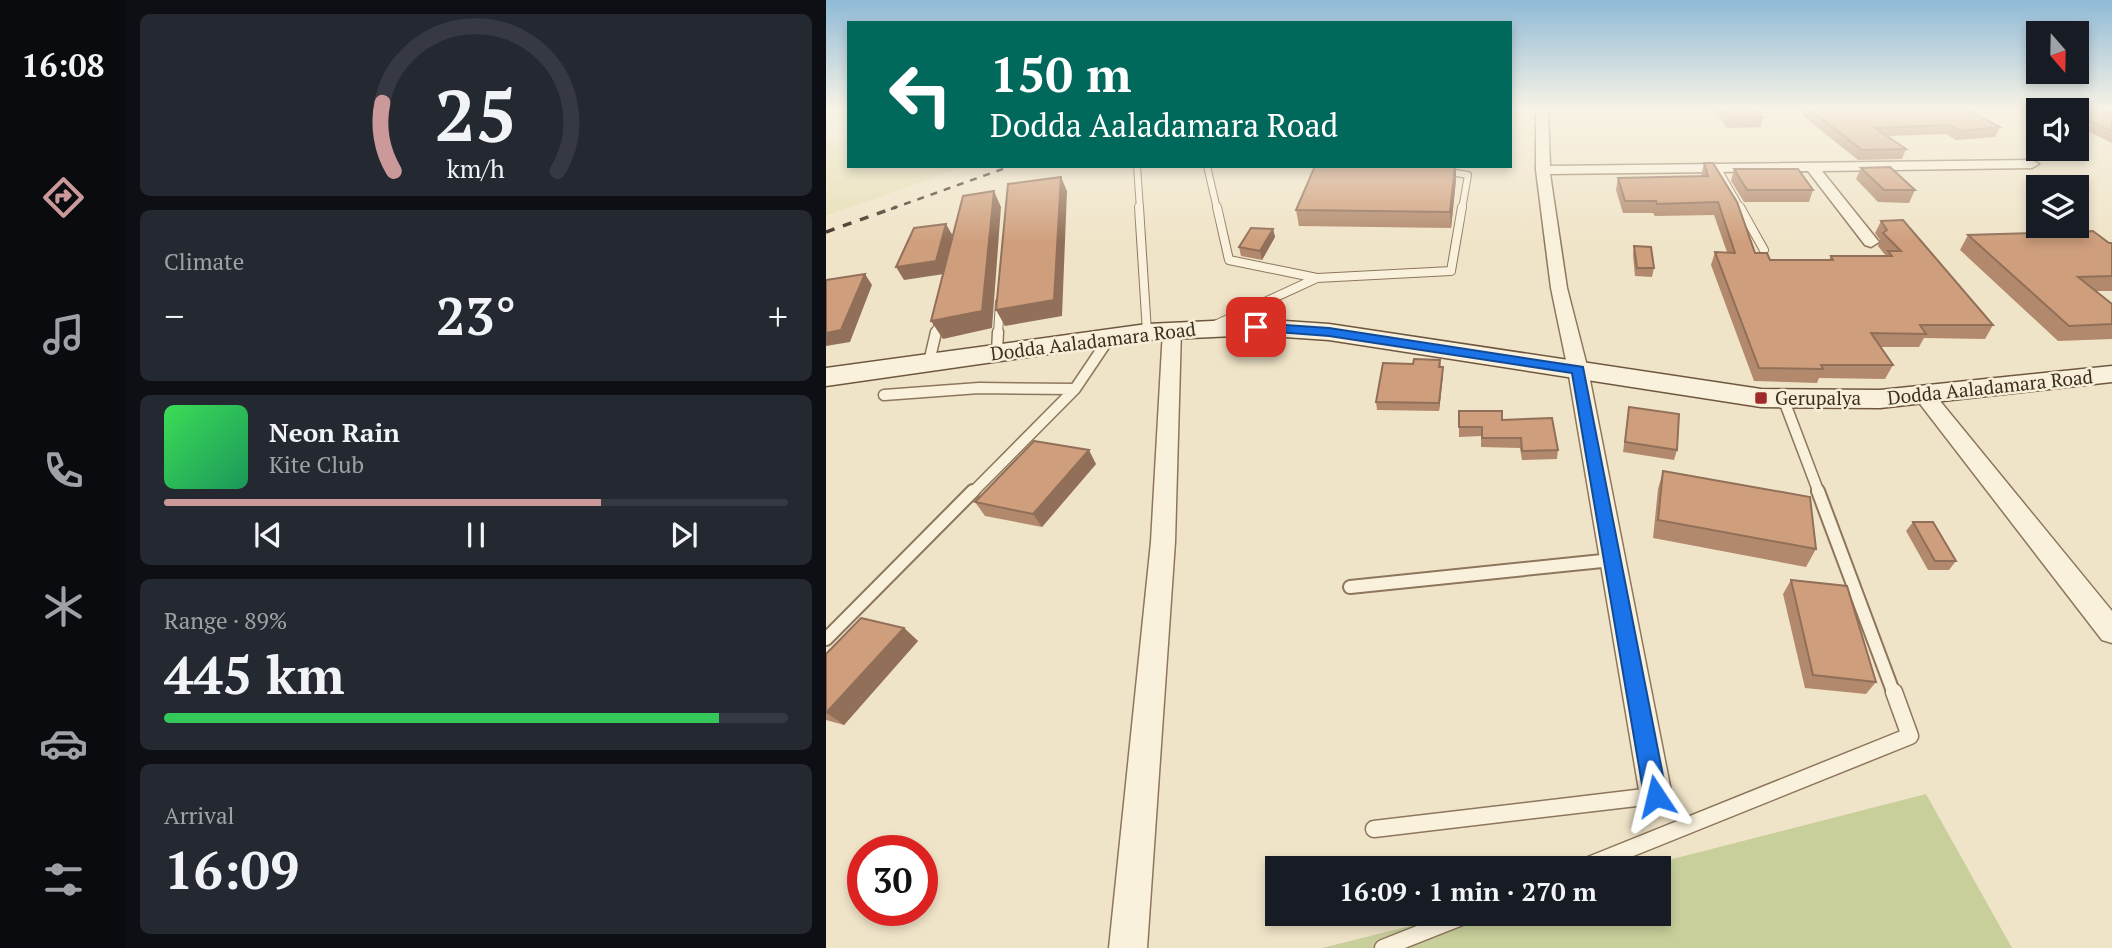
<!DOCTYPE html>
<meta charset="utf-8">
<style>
:root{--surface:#171b24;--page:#242831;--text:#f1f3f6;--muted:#9ea1a6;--line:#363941;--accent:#cc999b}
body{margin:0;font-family:"PT Serif",serif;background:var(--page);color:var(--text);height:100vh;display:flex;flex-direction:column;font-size:26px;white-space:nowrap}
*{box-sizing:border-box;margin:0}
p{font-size:23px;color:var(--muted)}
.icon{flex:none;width:38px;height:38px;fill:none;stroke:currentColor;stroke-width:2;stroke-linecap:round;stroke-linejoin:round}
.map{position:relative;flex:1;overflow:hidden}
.sheet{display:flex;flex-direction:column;gap:14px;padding:14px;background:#0d0f14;width:700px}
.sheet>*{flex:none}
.top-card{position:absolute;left:21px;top:21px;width:665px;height:147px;border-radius:0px;box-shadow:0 4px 10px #0003;background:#00695c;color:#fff;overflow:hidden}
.needle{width:46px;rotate:160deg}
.controls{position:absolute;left:1200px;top:21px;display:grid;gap:14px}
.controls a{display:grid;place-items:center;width:63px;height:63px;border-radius:0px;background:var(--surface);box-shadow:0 4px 10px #0003;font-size:35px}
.speed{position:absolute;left:21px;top:835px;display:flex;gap:14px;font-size:35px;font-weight:700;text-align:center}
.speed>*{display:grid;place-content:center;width:91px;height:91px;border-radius:50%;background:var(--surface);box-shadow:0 4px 10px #0003;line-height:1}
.speed .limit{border:10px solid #d22;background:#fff;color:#111}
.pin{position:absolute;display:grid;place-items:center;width:60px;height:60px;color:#fff;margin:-30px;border-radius:14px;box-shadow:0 4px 10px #0006}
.me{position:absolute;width:77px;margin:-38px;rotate:350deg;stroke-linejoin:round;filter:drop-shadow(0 0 5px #0008)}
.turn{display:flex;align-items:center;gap:24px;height:147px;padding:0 28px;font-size:32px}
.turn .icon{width:91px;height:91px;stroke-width:2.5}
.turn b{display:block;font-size:49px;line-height:60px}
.big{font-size:52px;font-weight:700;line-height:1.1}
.sheet .widget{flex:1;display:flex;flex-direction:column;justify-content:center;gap:10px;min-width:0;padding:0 24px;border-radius:10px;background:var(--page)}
.sheet .dial{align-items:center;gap:0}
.dial svg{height:182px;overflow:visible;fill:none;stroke:var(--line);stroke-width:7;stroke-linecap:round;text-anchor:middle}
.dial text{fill:var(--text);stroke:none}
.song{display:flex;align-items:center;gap:21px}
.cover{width:84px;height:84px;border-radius:10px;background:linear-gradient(135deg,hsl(130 70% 55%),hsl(150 70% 35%))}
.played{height:7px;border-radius:4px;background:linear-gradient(90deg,var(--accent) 70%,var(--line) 70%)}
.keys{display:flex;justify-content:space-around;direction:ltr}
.heat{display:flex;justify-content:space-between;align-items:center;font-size:38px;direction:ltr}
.charge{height:10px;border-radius:5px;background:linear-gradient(90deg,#34c759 89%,var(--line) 0)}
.trip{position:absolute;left:439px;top:856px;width:406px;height:70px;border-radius:0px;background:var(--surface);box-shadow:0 4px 10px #0003;font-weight:700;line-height:70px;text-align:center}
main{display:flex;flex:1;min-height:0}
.menu{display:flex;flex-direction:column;width:126px;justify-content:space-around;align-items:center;background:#090b0e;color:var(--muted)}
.menu .icon{width:49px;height:49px}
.menu .current{color:var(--accent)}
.menu b{font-size:32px;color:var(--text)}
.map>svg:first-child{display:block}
.farmland{fill:#e6deb5}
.green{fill:#c9cf9b}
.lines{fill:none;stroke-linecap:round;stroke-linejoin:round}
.lane-far4-casing{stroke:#8d765c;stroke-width:8}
.lane-far3-casing{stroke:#8d765c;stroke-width:10}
.lane-far2-casing{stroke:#8d765c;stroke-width:13}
.lane-far1-casing{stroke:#8d765c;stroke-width:16}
.lane-casing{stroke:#8d765c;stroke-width:19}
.street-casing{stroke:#8d765c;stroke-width:3}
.secondary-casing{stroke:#6f573f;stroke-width:3}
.lane-far4{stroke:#faf1dc;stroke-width:6}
.lane-far3{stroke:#faf1dc;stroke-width:8}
.lane-far2{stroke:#faf1dc;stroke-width:10}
.lane-far1{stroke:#faf1dc;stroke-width:12}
.lane{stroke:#faf1dc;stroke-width:16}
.street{fill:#faf1dc;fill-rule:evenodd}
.secondary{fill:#faf1dc;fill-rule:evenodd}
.rail-far1{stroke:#3d2e20;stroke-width:2.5;stroke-dasharray:7 7;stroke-linecap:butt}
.rail{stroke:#3d2e20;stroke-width:3.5;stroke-dasharray:9 9;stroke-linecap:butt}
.wall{fill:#b2896c}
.shaded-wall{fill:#916f58}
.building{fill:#cf9f7d;stroke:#916f58;stroke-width:2}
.route{fill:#1a73e8;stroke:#114b97;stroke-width:2}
.poi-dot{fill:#9e2a2b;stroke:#f7eed8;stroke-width:2.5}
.labels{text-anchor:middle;stroke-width:5;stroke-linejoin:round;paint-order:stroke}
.street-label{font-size:19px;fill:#3d2e20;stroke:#f7eed8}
.poi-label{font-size:19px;fill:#3d2e20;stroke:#f7eed8;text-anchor:start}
</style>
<main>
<nav class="menu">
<b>16:08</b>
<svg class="icon current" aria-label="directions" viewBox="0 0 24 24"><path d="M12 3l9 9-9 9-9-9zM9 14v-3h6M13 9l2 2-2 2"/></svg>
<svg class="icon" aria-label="music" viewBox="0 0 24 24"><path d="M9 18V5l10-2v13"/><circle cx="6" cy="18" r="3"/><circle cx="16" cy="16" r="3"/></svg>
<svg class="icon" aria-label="phone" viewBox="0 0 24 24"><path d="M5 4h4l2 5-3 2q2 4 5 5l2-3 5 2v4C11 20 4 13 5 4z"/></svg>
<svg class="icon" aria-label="climate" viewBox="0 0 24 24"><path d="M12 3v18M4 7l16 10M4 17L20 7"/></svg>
<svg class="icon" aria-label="car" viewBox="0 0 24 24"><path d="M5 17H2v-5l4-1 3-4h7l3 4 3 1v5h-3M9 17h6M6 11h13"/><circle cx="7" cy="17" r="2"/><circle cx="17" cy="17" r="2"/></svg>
<svg class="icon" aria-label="filters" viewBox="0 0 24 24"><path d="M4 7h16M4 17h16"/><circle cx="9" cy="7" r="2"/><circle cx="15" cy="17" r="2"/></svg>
</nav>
<section class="sheet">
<div class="widget dial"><svg viewBox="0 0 100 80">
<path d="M14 69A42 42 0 1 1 86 69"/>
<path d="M14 69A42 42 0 0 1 9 39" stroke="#cc999b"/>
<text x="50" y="56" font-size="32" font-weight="700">25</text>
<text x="50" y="72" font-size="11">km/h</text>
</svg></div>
<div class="widget"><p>Climate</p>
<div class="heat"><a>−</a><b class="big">23°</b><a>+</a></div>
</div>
<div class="widget">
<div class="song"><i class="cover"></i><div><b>Neon Rain</b><p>Kite Club</p></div></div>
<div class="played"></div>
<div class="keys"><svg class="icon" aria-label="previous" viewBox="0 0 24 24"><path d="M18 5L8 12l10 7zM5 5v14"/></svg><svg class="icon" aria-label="pause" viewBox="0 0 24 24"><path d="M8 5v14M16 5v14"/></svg><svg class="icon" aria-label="next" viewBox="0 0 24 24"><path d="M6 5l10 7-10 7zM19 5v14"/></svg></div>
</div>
<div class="widget"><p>Range · 89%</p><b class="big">445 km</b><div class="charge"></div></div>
<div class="widget"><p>Arrival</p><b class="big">16:09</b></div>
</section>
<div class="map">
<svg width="1286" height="948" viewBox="0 0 1286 948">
<rect width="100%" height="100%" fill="#f0e4c8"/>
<path class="farmland" d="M23 137V166H141L0 216V140Z"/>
<path class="green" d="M1100 794 1186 948H496L632 914H833V868H811Z"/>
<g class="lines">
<defs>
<path id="lane-far4" d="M915 109H974
M311 166 314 209
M381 166 391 209
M892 169 915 209
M618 171 642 175 636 209"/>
<path id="lane-far3" d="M313 207 321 332
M391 207 403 260 491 278
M914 207 938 250
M387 326 491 278 625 271 636 207
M110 334 114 318
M172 334 174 302"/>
<path id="lane-far2" d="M171 352 172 332
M103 362 110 332
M58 395 153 388 249 389
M957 398 993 493
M146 493 249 389 284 337"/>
<path id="lane-far1" d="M992 491 1068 694
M524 587 786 560
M0 639 147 491"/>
<path id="lane" d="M548 829 827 796
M756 868 1084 736 1068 692
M557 948 643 914"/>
<path id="street" d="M710 109H722L724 166 1206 160 1213 164 1206 168 996 171 1053 242 1045 247 1039 245 982 171 724 174 741 288 762 370 846 796 842 808 830 812 818 808 814 796 742 370 725 288 710 170Z
M346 325 355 330 349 542 321 948H283L325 542 337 330Z
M1098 388 1105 390 1286 611V643L1276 640 1091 400 1088 395 1091 390Z"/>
<path id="secondary" d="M430 319 503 324 935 389 1054 390 1286 366V382L1054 408 935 407 503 340 430 335 321 340 0 386V368L321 324Z"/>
</defs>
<use href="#lane-far4" class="lane-far4-casing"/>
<use href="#lane-far3" class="lane-far3-casing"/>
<use href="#lane-far2" class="lane-far2-casing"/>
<use href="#lane-far1" class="lane-far1-casing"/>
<use href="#lane" class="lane-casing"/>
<use href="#street" class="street-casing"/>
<use href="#secondary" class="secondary-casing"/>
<use href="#lane-far4" class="lane-far4"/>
<use href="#lane-far3" class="lane-far3"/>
<use href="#lane-far2" class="lane-far2"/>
<use href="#lane-far1" class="lane-far1"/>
<use href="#lane" class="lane"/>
<use href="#street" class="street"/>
<use href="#secondary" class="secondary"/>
<path class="rail-far1" d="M65 209 185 166"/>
<path class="rail" d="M0 232 70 207"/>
</g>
<path class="wall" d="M887 109H929L937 117 935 127 901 128Z
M978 109H1140L1174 127 1169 137 1130 140 1120 134 1061 136 1080 149 1076 159 1032 160 976 115Z
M1215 109H1286V143L1251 126V110H1218Z
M878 163 929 253 944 260H1003L1005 256H1060L1052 246 1054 240 1049 233 1055 221 1167 325 1159 339 1098 338 1093 347H1055L1067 365 1059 379 993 378 991 383 928 381 885 265 889 252H901L888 215 829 216 827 213H797L790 190 792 178 875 177Z
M1035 168 1089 190 1083 203 1052 202 1030 179Z
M908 169 987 190 983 202H918L905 181Z
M630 180 625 228 473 226 470 210Z
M447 229 449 237 436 260 415 256 413 247Z
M1142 235 1286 243V291H1271L1286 304V339L1232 341 1134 250Z
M808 246 828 268 826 277 809 276 807 255Z
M614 360 615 367 617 374 613 411 551 410 550 402 587 364Z
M803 407 851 450 848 460 797 452Z
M633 411 676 420 732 450 731 459 696 460 694 448 655 447V436L633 437Z
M270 464 216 527 159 516 149 502Z
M837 471 990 549 980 567 827 538 832 489Z
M1087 522 1130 561 1123 570H1102L1080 531Z
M965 580 1050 682 1040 694 979 688 957 594Z
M78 628 92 641 18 725 0 720V654Z"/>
<path class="shaded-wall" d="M630 166V180L625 228 624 212Z
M235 177 241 191 236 316 179 326 170 310Z
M168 191 175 207 166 328 117 339 105 321Z
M120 224 127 236 118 274 78 280 70 267Z
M447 229 449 237 436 260 434 251Z
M39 274 46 285 24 342 0 346V333Z
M617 367V374L613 411V403Z
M263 450 270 464 216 527 207 514Z
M78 628 92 641 18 725 1 713Z"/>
<path class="building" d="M897 109H929L937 117 903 118Z
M983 109H1140L1174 127 1134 131 1124 125 1049 128 1080 149 1036 150Z
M1239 109H1286V131L1251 115V110H1241Z
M878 163H887L911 202 929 253H941L944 260H1007L1005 256H1066L1062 251H1075L1057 233 1061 230 1055 221 1077 220 1167 325H1094L1100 334 1045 333 1067 365H995L997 369 933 368 889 252 909 253 892 202 831 204 830 201H799L792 178 882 176Z
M489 166H629L624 212 470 210Z
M1064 167 1089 190H1058L1035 168Z
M908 169H972L987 190H921Z
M235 177 228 300 170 310 182 184Z
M168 191 156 311 105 321 137 196Z
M120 224 110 261 70 267 88 228Z
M425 228 447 229 434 251 413 247Z
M1267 231 1283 243H1286V276L1252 277 1286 304V324L1243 326 1142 235Z
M808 246 825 247 828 268H811Z
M39 274 15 330 0 333V280Z
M588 359 614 360 613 367H617L613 403 550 402 557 363 587 364Z
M803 407 853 414 851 450 799 442Z
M633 411H676V420L726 418 732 450 696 451 695 438H656V427H633Z
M208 441 263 450 207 514 149 502Z
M837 471 984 497 990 549 832 520Z
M1087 522H1107L1130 561H1109Z
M965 580 1021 586 1050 682 987 675Z
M35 618 78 628 0 713V654Z"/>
<linearGradient id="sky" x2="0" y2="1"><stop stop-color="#8fbad6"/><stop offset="0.45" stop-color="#f8f3e6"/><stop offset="1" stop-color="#f8f3e6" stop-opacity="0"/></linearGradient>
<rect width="1286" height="242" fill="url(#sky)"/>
<path class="route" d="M430 323 503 328 757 367 841 796 838 804 830 807 822 804 818 796 746 373 503 336 426 330 424 327Z"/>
<rect class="poi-dot" x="928" y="391" width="14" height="14" rx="3.5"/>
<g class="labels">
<g class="street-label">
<text transform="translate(267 341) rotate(-7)" y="7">Dodda Aaladamara Road</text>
<text transform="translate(1164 387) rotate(-6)" y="7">Dodda Aaladamara Road</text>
</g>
<g class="poi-label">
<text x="949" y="405">Gerupalya</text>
</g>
</g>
</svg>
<div class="controls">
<a><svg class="needle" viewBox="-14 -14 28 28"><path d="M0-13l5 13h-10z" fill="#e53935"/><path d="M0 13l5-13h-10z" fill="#9ea1a6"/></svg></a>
<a><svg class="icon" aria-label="sound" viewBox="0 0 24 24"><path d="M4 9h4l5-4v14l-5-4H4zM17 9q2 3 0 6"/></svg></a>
<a><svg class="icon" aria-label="layers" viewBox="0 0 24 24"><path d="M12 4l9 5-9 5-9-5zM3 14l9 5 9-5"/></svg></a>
</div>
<div class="speed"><div class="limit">30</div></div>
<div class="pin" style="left:430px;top:327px;background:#d93025"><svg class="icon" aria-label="arrive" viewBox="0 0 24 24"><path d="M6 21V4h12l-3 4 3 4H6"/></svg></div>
<svg class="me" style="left:830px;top:796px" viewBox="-20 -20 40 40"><path d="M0-17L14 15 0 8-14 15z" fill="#1a73e8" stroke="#fff" stroke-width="4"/></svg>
<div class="trip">16:09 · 1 min · 270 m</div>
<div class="top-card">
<div class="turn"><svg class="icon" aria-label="left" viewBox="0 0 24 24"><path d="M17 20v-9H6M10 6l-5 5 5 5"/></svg><div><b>150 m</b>Dodda Aaladamara Road</div></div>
</div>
</div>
</main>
